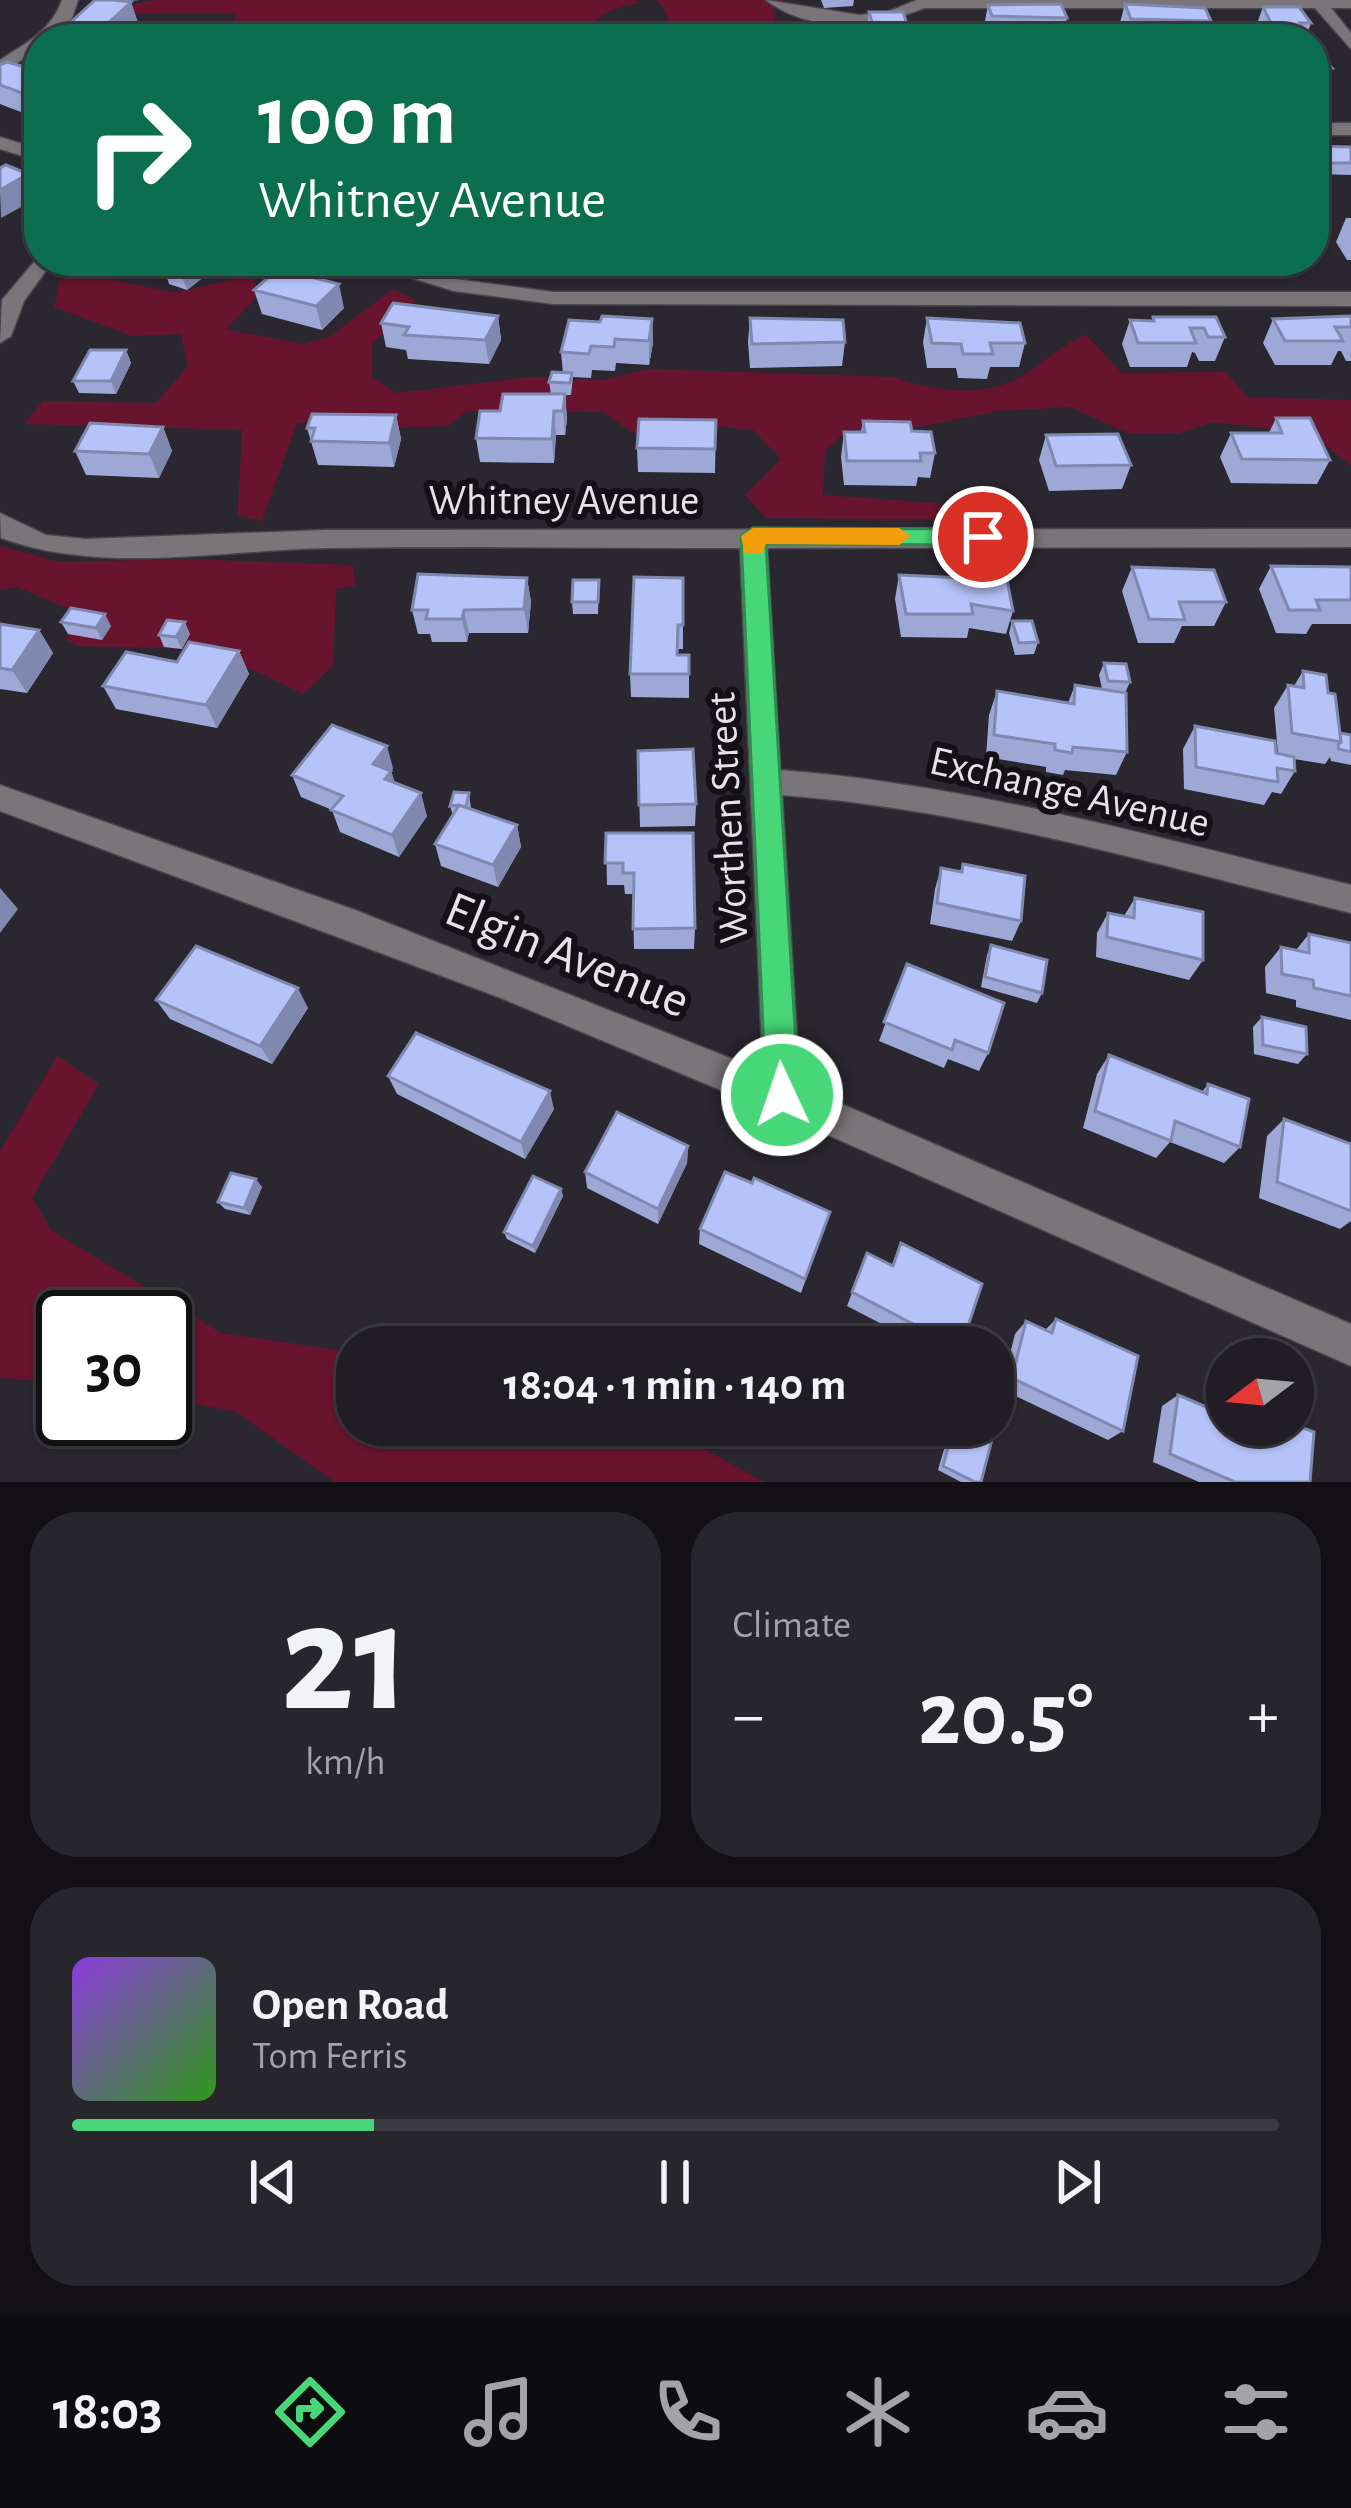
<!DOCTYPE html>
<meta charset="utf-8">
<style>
:root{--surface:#201d25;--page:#28262d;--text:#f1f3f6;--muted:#a2a2a7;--line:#3d3b42;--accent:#48d778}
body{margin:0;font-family:"Alegreya Sans",sans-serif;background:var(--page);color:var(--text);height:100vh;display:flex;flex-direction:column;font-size:45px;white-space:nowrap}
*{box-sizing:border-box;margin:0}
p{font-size:39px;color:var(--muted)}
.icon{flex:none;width:66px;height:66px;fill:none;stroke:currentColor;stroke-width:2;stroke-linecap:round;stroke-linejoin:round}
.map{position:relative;height:1482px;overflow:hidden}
.side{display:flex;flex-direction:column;gap:30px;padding:30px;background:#121014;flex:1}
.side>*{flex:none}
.guide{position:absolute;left:24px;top:24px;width:1305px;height:252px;border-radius:48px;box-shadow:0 3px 9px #0004,0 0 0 3px var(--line);background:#0b6e4f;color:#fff;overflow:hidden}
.needle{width:78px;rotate:254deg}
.controls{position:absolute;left:1206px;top:1338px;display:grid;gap:24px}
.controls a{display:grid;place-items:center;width:108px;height:108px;border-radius:50%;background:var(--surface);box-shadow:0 3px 9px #0004,0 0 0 3px var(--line);font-size:60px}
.speed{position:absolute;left:36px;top:1290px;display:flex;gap:24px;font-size:60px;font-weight:700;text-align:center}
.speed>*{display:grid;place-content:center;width:156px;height:156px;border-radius:50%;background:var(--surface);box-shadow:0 3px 9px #0004,0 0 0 3px var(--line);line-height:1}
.speed .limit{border:6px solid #111;border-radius:18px;background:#fff;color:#111}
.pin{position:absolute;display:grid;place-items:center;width:102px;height:102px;color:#fff;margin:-51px;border:6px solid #fff;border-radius:50%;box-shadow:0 3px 12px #0007}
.me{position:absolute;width:132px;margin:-66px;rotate:357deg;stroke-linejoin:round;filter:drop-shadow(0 0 9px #0008)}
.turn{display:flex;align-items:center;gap:42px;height:252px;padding:0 36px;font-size:54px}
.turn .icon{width:156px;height:156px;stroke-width:2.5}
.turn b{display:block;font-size:84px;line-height:102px}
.big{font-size:90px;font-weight:700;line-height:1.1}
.side .tile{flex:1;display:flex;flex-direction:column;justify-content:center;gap:18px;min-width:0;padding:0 42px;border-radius:48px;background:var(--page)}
.side .dial{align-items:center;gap:0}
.dial b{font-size:156px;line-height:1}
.song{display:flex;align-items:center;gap:36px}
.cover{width:144px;height:144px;border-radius:18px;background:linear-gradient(135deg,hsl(270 70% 55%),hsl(110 70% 35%))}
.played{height:12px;border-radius:6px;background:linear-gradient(90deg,var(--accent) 25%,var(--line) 25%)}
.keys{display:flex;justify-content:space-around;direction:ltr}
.heat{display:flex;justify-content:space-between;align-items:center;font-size:66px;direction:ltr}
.side .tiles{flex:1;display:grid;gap:30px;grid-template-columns:1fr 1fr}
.tile:last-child{grid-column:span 2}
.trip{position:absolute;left:336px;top:1326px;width:678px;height:120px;border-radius:48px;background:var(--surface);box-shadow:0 3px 9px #0004,0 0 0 3px var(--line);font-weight:700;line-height:120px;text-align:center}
.menu{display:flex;height:192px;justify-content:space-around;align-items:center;background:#0d0c0f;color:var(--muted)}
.menu .icon{width:84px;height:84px}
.menu .current{color:var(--accent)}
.menu b{font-size:54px;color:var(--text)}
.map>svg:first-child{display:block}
.green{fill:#68142e}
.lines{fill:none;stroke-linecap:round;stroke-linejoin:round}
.minor-casing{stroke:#49454e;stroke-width:3}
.minor{fill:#7a7578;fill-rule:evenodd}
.wall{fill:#9da8d6}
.shaded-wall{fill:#7f88ae}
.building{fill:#b6c3f9;stroke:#7f88ae;stroke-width:3}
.route{fill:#48d778;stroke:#2f8c4e;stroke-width:3}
.slow{fill:#f59e0b}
.labels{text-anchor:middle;stroke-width:12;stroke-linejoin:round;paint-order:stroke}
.street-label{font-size:42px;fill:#e5e2e9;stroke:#131115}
.near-street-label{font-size:51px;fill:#e5e2e9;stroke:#131115}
</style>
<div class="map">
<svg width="1351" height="1482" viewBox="0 0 1351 1482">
<rect width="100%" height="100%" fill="#2b2731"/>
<path class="green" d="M154 0H637L639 3C616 8 592 12 589 39H214L235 23V13L87 14Z
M656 0H784L774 10 776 24 728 32 734 39H674L664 8Z
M77 261H96L95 276 176 293 249 275 261 292 226 329 302 344 329 337 393 289 416 300 372 344V377L396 393 530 377 604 380 648 369 892 377C926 389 970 396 1005 384 1034 374 1056 346 1086 335L1122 373 1226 372 1247 397 1351 400V466L1312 434 1213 422 1178 434 1128 433 1070 407 997 411 894 432 850 429 825 450 823 495 1021 509 1025 520 766 518 745 495 781 459 753 430 688 424 673 438 636 435 603 412 467 411 447 426 374 429 357 421 297 423 262 521 238 515 242 430 24 424 43 401 156 403 188 366 181 334 132 336 54 307 60 281Z
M0 546 59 562 184 559 352 565 356 585 336 589 333 666 303 694 209 649 77 646 66 640 75 612 17 587 0 590Z
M57 1056 99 1084 32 1198 52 1231 221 1333 357 1353V1425H645L676 1434 765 1482H335L236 1412 165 1398V1317H63V1383L0 1378V1151Z"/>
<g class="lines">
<defs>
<path id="minor" d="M62 0H78L72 18 52 39H39V50L0 73V60C25 44 52 30 62 0Z
M766 0 859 15 887 12 917 0H1351V8H1331L1351 33V49L1315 8H925C875 27 812 35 766 0Z
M1314 123H1351V135H1314Z
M0 137 39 149V161L0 149Z
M39 256V261H53L24 301 11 336 0 343 2 300Z
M357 261H391L455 279 553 292H1351V306L553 304 454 291Z
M0 513 46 535 85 539 326 530 1351 529V547L767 548 780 770C974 785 1162 839 1351 885V913C1163 866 975 810 782 795L800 1086 1351 1324V1366L837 1139 501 998 0 811V785L355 910 763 1071 740 548C603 548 465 546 328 548 221 550 103 575 1 538Z"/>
</defs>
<use href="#minor" class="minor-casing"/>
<use href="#minor" class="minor"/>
</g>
<path class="wall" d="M95 0H140L125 1 131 2 138 23 122 39H77L71 22Z
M821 0H854L853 6 824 8Z
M1125 4 1211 21 1206 39H1125L1119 26Z
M988 5 1067 18 1062 39 988 38 984 26Z
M1263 7 1311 23 1307 34 1309 39H1260L1255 29Z
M869 12 911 36V39H867L866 34Z
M1314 55 1332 68 1327 79H1323L1328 85 1323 97H1314Z
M0 65 39 71V119L0 104Z
M1314 146 1351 147V175L1314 174Z
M1346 218H1351V260H1347L1336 242Z
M146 261H224L187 290 169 284 164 268Z
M254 290 344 308 322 330 262 314Z
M498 316 501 340 489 364 408 359 406 350 386 347 381 323Z
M1351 316V361H1346L1341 351H1338L1331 365H1275L1263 343 1273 319Z
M1153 317H1216L1225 337 1215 361H1199L1195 353 1192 352 1187 367H1130L1122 344 1130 320 1152 321Z
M750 318 845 342 842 366 750 368 748 342Z
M927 318 1025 343 1019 367H990L987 379 958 378 956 368H927L923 342Z
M652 319 653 343 649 365 616 363 615 371 592 370 591 378 573 377 571 395H565L567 419 565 435H556L554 463 480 462 476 438 500 411 551 394 549 382 563 373 561 352 600 322Z
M126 350 131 363 116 394 79 393 73 381Z
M396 415 401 439 394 467 318 465 307 428Z
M1276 418 1330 460 1317 484 1231 483 1220 457 1231 433H1269Z
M716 420 715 473 638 472 637 448Z
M863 421 912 431 935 453 930 478 918 477 916 486 844 485 841 457 844 432H861Z
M163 427 172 451 159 478 86 475 75 451Z
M1046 435 1131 465 1122 489 1049 491 1039 460Z
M1271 566 1351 567V624H1312L1306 634 1276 633 1259 589Z
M1132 567 1226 602 1214 626H1182L1174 643H1138L1122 591Z
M899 575 1013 611 1006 634 969 628 967 638 901 637 895 599Z
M527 578 531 602 528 633H469L467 642H432L430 634H418L412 610Z
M683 578V649H678L677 655H689V698L631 697 630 674Z
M599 580 598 614H573L572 602Z
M1012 621 1038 642 1034 654 1015 655 1009 633Z
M61 622 111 626 102 640 68 634Z
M0 624 39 630 53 653 27 693 0 689Z
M190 634 182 649 164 647 159 635Z
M239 651 249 674 217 728 116 709 103 686 177 662Z
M1104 663 1130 682 1125 693 1127 752 1116 775 1065 770 1063 775 1046 772V767L986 757 989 715 997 691 1068 703 1075 685 1102 689 1099 675Z
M1303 671 1328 693 1340 733 1351 735V765L1331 761 1330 757 1325 764 1294 759 1295 771 1281 794 1272 792 1264 805 1184 789 1183 749 1195 726 1278 754 1274 708 1288 685 1294 686Z
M638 751 696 804 695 826 640 827Z
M393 768 391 771 395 783 427 816 399 857 340 832 332 810 301 797 292 775Z
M469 793 471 809 517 825 521 847 498 887 441 866 435 844 453 815 450 806Z
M606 833 695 928 694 949H634L633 894H625L624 885H607Z
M963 864 1021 921 1012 941 930 924 935 889 941 868 960 871Z
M1135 898 1203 960 1189 980 1096 957 1097 933 1108 913 1124 916Z
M1309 934 1351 943V1020L1296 1007V1000L1266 993 1265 967 1281 947 1296 950Z
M991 945 1042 993 1037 1003 981 987 987 955Z
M907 964 988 1053 979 1071 948 1059 944 1068 879 1041Z
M156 1000 308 1008 272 1064 170 1019Z
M1262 1017 1307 1054 1298 1064 1254 1054 1253 1027Z
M1109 1055 1202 1092 1208 1084 1240 1147 1224 1163 1170 1142 1156 1158 1083 1128 1097 1074Z
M388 1076 554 1109 525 1159 397 1094Z
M1284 1119 1351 1144V1221L1340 1229 1259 1198 1267 1136Z
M688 1146 687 1163 658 1224 587 1188 585 1172Z
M262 1187 250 1215 225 1209 218 1202Z
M561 1189 563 1196 535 1253 507 1239 504 1232Z
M825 1227 801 1293 699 1244 700 1229Z
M901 1243 957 1347H926L847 1306 867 1253 892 1265Z
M1056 1319 1123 1431 1108 1440 1001 1389 1015 1334 1026 1321 1045 1330Z
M1178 1395 1207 1407 1225 1396 1310 1482H1199L1153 1462 1162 1406Z
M951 1425H993L981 1482H961L938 1470Z"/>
<path class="shaded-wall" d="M131 2 138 23 122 39H111L106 25Z
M28 174 38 198 1 218 0 190Z
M185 261H224L187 290 178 266Z
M339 284 344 308 322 330 316 306Z
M498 316 501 340 489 364 485 340Z
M652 319 653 343 649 365V341Z
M126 350 131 363 116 394 111 381Z
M565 394 567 419 565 435 563 411Z
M554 411 556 435 554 463 552 439Z
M396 415 401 439 394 467 389 443Z
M163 427 172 451 159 478 149 454Z
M527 578 531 602 528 633 524 609Z
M464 610 469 633 467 642 462 619Z
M105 614 111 626 102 640 96 628Z
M185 622 190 634 182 649 176 637Z
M39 630 53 653 27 693 12 670Z
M239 651 249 674 217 728 206 705Z
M387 746 393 768 391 771 398 793 373 764Z
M421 793 427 816 399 857 392 835Z
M517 825 521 847 498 887 493 865Z
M0 888 18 909 0 933Z
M298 988 308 1008 272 1064 260 1046Z
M550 1091 554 1109 525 1159 521 1142Z
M688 1146 687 1163 658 1224V1209Z
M256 1179 262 1187 250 1215 244 1208Z
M561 1189 563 1196 535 1253 533 1246Z"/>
<path class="building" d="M95 0H113L131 2 106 25 71 22Z
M1061 4 1067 18 992 16 988 5Z
M1125 4 1205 8 1211 21 1131 19Z
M1263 7H1299L1311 23H1300L1309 37 1271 36 1265 27H1273Z
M869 12H903L911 36H876Z
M1314 55H1321L1332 68H1314Z
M7 62 39 71V99L0 85V65Z
M1314 74H1320L1328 85 1314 86Z
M1314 146 1351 147V163H1318L1314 156Z
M6 165 28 174 0 190V168Z
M164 261H185L178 266Z
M278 269 339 284 316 306 254 290Z
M393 303 498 316 485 340 404 335 409 327 381 323Z
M602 316 652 319 649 341 615 339 614 347 591 346 589 354 561 352 569 320 600 322Z
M1351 316V327H1335L1343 341H1285L1273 319Z
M1153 317H1216L1225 337H1208L1204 328H1190L1196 343H1138L1130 320 1154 321Z
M750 318 843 320 845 342 752 344Z
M927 318 1020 323 1025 343H990L993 354H963L961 344 932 343Z
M90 350H126L111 381H73Z
M552 372 572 373 570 383 549 382Z
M503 394H565L563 411H554L552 439 476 438 480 411H500Z
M312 414 396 415 389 443 311 441 315 428H307Z
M1276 418H1310L1330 460 1242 459 1231 433H1282Z
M639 419 716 420 715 449 637 448Z
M863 421 910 422 912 431 931 432 935 453H920L921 461H847L844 432H865Z
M90 423 163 427 149 454 75 451Z
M1118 434 1131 465 1056 466 1046 435Z
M1271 566 1351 567V600H1316L1320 610H1289Z
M1132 567 1214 570 1226 602H1179L1185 620 1149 619Z
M418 574 527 578 524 609 464 610 462 619H426L428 610H412Z
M899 575 1007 580 1013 611 971 604 973 614H906Z
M634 577 683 578V625H678L677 655H689V674H630Z
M573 580H599L598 602H572Z
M71 608 105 614 96 628 61 622Z
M167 620 185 622 176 637 159 635Z
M1012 621H1032L1038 642 1019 643Z
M0 624 39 630 12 670 0 668Z
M189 642 239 651 206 705 103 686 126 652 177 662Z
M1104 663 1126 664 1130 682 1108 681Z
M1303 671 1326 675 1328 693 1335 694 1341 742 1292 733 1288 685 1304 688Z
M1075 685 1126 693 1127 752 1073 747 1072 753 1055 750V744L994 735 997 691 1074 704Z
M332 725 387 746 373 764 391 771 385 779 421 793 392 835 331 810 343 796 292 775Z
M1195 726 1275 741 1276 753 1294 757 1295 771 1277 768 1278 782 1196 767Z
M1340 733 1351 735V752L1339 749 1338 745 1341 742Z
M693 749 696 804 639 805 638 751Z
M454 792 469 793 466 807 459 805 450 806Z
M459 805 517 825 493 865 435 844Z
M606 833H693L695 928 633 929 634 873H623V863H605Z
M963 864 1025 876 1021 921 937 903 941 868 962 872Z
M1135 898 1203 912V960L1107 937 1108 913 1134 918Z
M1309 934 1351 943V996L1314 988 1313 980 1282 974 1281 947 1309 953Z
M991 945 1047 960 1042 993 985 977Z
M196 946 298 988 260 1046 156 1000Z
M907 964 1004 1003 988 1053 955 1040 952 1050 884 1022Z
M1262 1017 1306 1027 1307 1054 1263 1045Z
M416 1033 550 1091 521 1142 388 1076Z
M1109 1055 1207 1094 1208 1084 1249 1099 1240 1147 1175 1121 1171 1141 1095 1111Z
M617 1112 688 1146 658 1209 585 1172Z
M1284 1119 1351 1144V1211L1277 1182Z
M725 1172 752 1183 754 1178 830 1212 805 1279 700 1229Z
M231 1173 256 1179 244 1208 218 1202Z
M533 1176 561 1189 533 1246 504 1232Z
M901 1243 982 1284 961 1347H957L852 1292 867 1253 893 1266Z
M1056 1319 1138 1356 1123 1431 1012 1378 1026 1321 1052 1333Z
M1178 1395 1223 1414 1225 1396H1227V1425L1293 1424 1314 1432 1310 1482H1235L1170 1454Z
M993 1410 999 1412 981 1482H975L943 1466 954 1425H993Z"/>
<path class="route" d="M753 528 983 529 995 537 983 545 766 544 799 1095 794 1107 782 1111 771 1107 766 1095 741 536Z"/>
<path class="slow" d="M753 528H899L911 536 899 545 766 544 762 554H745L741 536Z"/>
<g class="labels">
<g class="street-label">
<text x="564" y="514">Whitney Avenue</text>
<text transform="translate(1070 790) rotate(13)" y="15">Exchange Avenue</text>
<text transform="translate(726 818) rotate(-93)" y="15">Worthen Street</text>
</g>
<g class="near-street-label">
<text transform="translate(568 953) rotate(22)" y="18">Elgin Avenue</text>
</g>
</g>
</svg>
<div class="controls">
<a><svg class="needle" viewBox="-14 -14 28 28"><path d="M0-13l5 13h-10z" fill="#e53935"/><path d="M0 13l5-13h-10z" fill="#a2a2a7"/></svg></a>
</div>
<div class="speed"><div class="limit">30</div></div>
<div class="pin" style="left:983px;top:537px;background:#d93025"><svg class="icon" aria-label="arrive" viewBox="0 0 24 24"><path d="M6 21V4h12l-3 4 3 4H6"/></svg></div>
<svg class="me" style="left:782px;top:1095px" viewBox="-20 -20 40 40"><circle r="17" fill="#48d778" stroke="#fff" stroke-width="3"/><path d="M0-11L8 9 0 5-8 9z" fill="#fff"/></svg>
<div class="trip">18:04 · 1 min · 140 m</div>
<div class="guide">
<div class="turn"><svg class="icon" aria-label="right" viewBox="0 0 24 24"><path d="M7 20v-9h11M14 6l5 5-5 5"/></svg><div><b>100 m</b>Whitney Avenue</div></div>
</div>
</div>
<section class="side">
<div class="tiles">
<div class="tile dial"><b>21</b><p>km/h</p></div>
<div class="tile"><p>Climate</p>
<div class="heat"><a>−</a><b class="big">20.5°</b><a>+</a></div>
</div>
<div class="tile">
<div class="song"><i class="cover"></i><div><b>Open Road</b><p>Tom Ferris</p></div></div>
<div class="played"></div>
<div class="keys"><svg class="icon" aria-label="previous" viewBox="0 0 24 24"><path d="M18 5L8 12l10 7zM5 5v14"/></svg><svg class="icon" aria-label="pause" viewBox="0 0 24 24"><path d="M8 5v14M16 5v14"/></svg><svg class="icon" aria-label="next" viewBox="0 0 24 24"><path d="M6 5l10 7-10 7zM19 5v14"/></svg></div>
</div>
</div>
</section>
<nav class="menu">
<b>18:03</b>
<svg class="icon current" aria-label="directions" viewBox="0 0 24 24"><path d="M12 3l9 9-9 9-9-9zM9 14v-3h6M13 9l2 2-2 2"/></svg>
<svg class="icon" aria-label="music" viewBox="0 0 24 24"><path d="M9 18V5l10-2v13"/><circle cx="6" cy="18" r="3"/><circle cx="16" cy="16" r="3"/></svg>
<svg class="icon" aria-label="phone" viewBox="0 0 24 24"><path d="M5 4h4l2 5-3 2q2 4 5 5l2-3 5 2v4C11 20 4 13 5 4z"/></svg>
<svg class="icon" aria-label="climate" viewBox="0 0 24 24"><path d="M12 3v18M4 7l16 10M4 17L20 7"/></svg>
<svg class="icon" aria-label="car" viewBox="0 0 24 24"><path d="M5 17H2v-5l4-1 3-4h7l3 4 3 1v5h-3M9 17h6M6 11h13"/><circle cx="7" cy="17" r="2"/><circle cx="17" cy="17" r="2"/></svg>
<svg class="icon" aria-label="filters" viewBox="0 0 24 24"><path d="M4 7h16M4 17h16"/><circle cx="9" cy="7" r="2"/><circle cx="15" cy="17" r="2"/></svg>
</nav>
